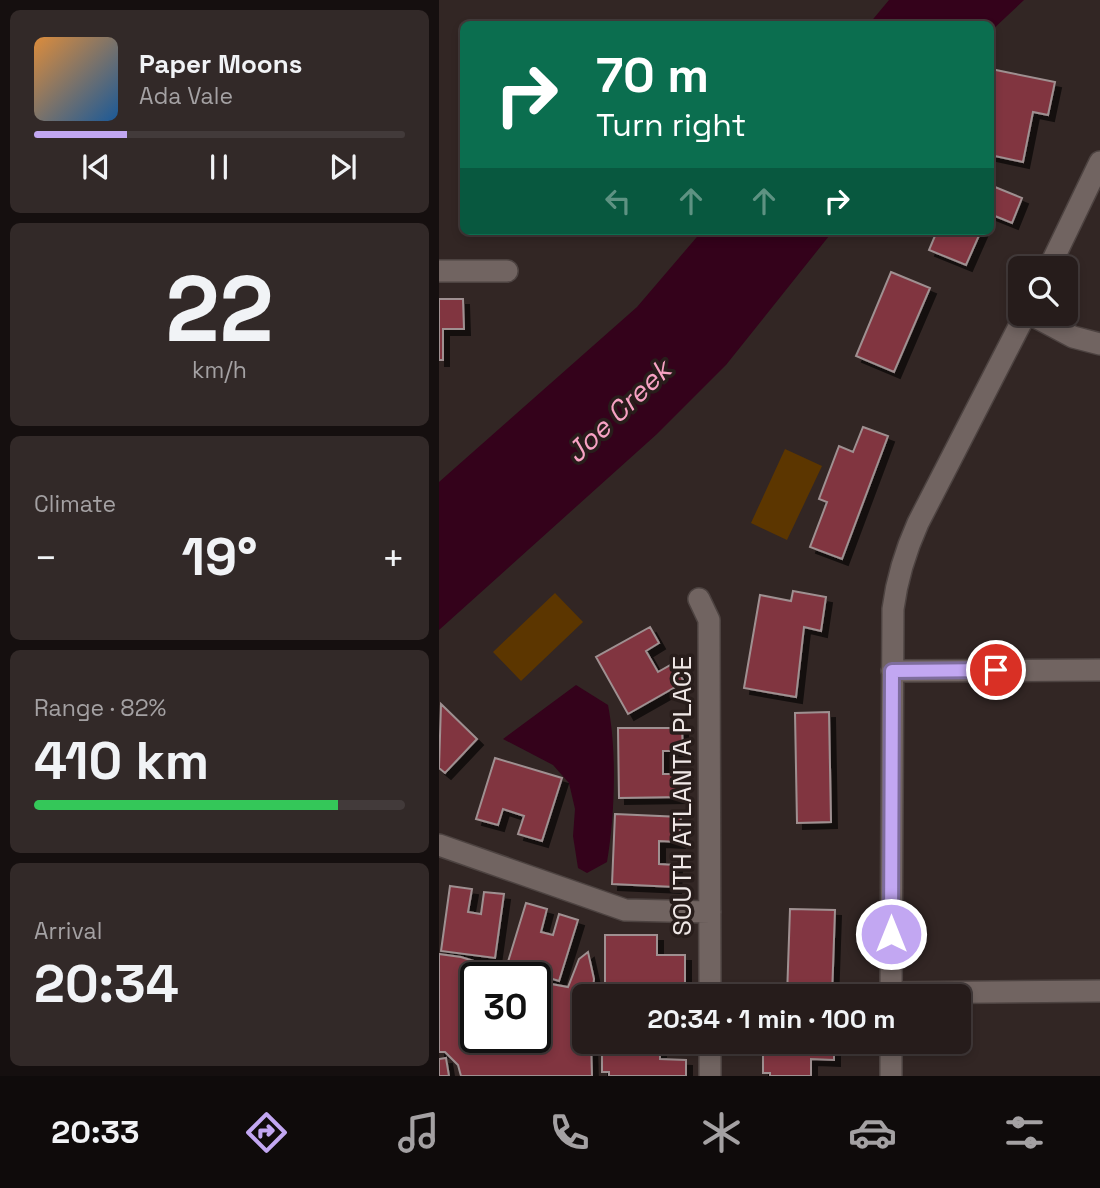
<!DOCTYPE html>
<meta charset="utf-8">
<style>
:root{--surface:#261c1b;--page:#322928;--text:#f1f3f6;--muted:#a4a1a3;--line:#423a3a;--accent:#c2a7f2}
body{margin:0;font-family:"Space Grotesk",sans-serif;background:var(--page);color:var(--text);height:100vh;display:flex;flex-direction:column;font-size:26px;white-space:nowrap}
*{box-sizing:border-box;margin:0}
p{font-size:23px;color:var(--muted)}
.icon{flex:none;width:38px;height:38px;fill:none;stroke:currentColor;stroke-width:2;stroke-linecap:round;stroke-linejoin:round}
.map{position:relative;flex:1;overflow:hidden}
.drawer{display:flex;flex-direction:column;gap:10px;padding:10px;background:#150f0f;width:439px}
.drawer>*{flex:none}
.banner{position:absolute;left:21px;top:21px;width:534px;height:214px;border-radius:10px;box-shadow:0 4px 10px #0003,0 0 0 2px var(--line);background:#0b6e4f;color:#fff;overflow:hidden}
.fabs{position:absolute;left:569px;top:256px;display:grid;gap:14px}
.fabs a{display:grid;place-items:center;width:70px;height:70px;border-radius:10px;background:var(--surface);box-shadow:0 4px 10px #0003,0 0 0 2px var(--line);font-size:35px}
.speed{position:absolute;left:21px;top:962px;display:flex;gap:14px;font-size:35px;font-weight:700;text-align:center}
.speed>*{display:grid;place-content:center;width:91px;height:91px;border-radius:50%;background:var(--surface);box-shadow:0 4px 10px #0003,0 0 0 2px var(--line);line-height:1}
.speed .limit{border:4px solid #111;border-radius:10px;background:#fff;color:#111}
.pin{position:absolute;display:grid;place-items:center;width:60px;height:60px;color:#fff;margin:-30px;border:4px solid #fff;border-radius:50%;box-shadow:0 2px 7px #0007}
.me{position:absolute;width:77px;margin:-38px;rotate:0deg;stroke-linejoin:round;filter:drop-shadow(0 0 5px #0008)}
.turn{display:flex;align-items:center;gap:24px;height:147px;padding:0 21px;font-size:32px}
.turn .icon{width:91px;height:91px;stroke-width:2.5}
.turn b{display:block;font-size:49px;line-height:60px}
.lanes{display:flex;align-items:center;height:66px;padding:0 21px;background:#0003;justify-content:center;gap:35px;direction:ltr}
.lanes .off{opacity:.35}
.big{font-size:52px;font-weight:600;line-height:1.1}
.drawer .widget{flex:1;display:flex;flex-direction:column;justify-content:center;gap:10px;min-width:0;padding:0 24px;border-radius:10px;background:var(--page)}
.drawer .dial{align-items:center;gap:0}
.dial b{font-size:91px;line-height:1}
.song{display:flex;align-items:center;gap:21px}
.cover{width:84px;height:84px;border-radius:10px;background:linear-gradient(135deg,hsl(30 70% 55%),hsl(210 70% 35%))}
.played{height:7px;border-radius:4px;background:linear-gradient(90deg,var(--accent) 25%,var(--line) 25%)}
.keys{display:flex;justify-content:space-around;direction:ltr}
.heat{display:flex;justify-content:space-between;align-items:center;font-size:38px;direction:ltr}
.charge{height:10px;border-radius:5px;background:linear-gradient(90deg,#34c759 82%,var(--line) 0)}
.trip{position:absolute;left:133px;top:984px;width:399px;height:70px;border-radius:10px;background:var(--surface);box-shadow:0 4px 10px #0003,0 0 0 2px var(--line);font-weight:600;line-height:70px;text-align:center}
.tabs{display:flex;height:112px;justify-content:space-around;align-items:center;background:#0f0b0b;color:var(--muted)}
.tabs .icon{width:49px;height:49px}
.tabs .current{color:var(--accent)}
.tabs b{font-size:32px;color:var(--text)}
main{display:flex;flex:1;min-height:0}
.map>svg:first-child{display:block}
.green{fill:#5c3600}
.water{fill:#34021b}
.building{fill:#813641;stroke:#9f9091;stroke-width:2;filter:url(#shadow)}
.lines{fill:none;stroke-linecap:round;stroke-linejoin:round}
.minor-casing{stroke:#4d4341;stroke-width:24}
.minor{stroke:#716461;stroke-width:21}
.route-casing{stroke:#7e6d9d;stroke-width:18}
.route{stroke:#c2a7f2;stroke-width:12}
.labels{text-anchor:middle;stroke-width:7;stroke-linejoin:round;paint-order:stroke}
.street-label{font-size:26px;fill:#f0e8e7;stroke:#281d1b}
.water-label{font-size:28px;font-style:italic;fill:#f7a2c3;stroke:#281d1b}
</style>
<main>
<section class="drawer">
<div class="widget">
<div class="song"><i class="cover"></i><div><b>Paper Moons</b><p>Ada Vale</p></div></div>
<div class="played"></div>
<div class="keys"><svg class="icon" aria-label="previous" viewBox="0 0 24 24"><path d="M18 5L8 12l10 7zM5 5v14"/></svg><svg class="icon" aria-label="pause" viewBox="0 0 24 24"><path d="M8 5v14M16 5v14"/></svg><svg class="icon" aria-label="next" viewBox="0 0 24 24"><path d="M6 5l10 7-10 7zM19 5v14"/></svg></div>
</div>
<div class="widget dial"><b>22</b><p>km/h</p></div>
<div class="widget"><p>Climate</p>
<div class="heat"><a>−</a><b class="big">19°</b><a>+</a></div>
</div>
<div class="widget"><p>Range · 82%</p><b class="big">410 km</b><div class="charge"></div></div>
<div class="widget"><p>Arrival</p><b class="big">20:34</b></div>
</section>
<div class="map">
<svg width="661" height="1076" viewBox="0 0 661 1076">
<defs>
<filter id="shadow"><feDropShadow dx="6" dy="6" stdDeviation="0" flood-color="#0009"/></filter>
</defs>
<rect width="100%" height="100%" fill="#322624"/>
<path class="green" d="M346 449 383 466 348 540 312 523Z
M116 593 144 622 82 681 54 652Z"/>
<path class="water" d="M450 0H585L551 32V24H430Z
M263 231H394L287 365 218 434 0 630V482L198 307Z
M137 685 169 705C178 751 176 815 168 862L148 873 139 868 134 836 136 809 130 783 114 765 64 739Z"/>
<path class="building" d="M552 69 616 82 609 115 594 112 584 162 551 155V100L554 88H551Z
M551 185 583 198 573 223 551 214Z
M498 231H542L527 265 490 250Z
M452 272 491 288 455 372 417 356Z
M0 299H24L25 329H4V360H0Z
M424 427 449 436 403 559 371 547 388 502 380 499 400 446 414 452Z
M354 591 387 597 382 631 365 627 357 697 305 688 321 595 352 601Z
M211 627 220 643 207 651 219 672 235 663 245 682 189 714 157 657Z
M2 704 38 739 6 773 0 768Z
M390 712 392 822 358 823 356 713Z
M179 728H243L244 751H224V774H243V797L180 798Z
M56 758 123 778 103 841 79 834 85 816 64 809 59 825 37 819Z
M176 814 242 817 240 842 220 841V864L237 865 236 887 173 884Z
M11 886 33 889 29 912 42 914 45 892 65 894 56 958 2 951Z
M87 903 108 909 102 932 114 935 120 914 139 920 120 981 68 965Z
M351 909 396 910 393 996H348Z
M166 935H218V955H246V996H166Z
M149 952 155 979 153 996H145V1041H152L153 1076H22L19 1065 6 1052H0V954L22 957 89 978H37V1038H96V981L129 987 140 959Z
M163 1041H221V1059L247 1060V1076H170V1072H163Z
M324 1041H395V1060L372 1059V1076H331V1073H324Z
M7 1058 10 1076H0V1059Z"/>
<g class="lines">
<defs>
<path id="minor" d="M610 268 661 162
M0 271H68
M589 313 634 337 661 344
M260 599 270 620 271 996
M453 671 661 670
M0 845 186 910 271 912
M452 993 661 991
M452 996 454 609C458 578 466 552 479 523L587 313
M271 1041V1076
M452 1076V1041"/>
</defs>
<use href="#minor" class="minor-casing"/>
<use href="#minor" class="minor"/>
</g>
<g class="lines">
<defs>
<path id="route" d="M452 934 453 671 557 670"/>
</defs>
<use href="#route" class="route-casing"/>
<use href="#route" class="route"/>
</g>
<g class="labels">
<g class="street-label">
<text transform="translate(243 796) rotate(-90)" y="9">SOUTH ATLANTA PLACE</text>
</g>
<g class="water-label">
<text transform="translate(179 411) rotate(-44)" y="10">Joe Creek</text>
</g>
</g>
</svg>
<div class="fabs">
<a><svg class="icon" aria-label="search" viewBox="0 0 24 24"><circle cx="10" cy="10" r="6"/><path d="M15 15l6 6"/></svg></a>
</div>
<div class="speed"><div class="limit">30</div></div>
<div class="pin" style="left:557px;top:670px;background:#d93025"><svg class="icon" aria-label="arrive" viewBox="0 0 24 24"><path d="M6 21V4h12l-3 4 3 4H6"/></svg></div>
<svg class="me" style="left:452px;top:934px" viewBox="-20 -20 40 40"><circle r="17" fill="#c2a7f2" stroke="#fff" stroke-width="3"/><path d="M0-11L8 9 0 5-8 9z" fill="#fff"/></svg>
<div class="trip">20:34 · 1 min · 100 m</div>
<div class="banner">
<div class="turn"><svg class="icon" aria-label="right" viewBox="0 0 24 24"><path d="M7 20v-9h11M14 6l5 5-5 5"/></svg><div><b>70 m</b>Turn right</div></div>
<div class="lanes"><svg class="icon off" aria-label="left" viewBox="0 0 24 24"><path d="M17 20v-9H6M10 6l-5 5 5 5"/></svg><svg class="icon off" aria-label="ahead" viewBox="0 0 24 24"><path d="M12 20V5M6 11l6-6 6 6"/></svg><svg class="icon off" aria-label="ahead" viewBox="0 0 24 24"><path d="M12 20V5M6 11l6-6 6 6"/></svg><svg class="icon" aria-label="right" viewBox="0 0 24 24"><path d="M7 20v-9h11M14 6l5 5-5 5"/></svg></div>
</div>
</div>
</main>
<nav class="tabs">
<b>20:33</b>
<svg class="icon current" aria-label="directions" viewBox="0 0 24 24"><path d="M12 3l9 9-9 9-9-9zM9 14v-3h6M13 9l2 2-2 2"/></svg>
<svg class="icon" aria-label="music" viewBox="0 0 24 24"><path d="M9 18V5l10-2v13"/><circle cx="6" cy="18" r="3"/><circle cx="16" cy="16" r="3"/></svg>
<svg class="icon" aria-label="phone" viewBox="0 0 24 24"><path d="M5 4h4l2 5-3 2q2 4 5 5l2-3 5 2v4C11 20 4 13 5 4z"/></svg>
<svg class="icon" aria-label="climate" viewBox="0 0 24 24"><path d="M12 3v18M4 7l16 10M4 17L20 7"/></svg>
<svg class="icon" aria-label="car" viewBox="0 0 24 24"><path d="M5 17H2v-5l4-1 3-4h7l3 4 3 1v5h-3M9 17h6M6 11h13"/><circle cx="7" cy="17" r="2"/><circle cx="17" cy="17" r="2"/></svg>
<svg class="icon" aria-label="filters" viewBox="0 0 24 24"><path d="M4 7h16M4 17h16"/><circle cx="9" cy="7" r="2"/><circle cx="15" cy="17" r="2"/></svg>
</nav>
